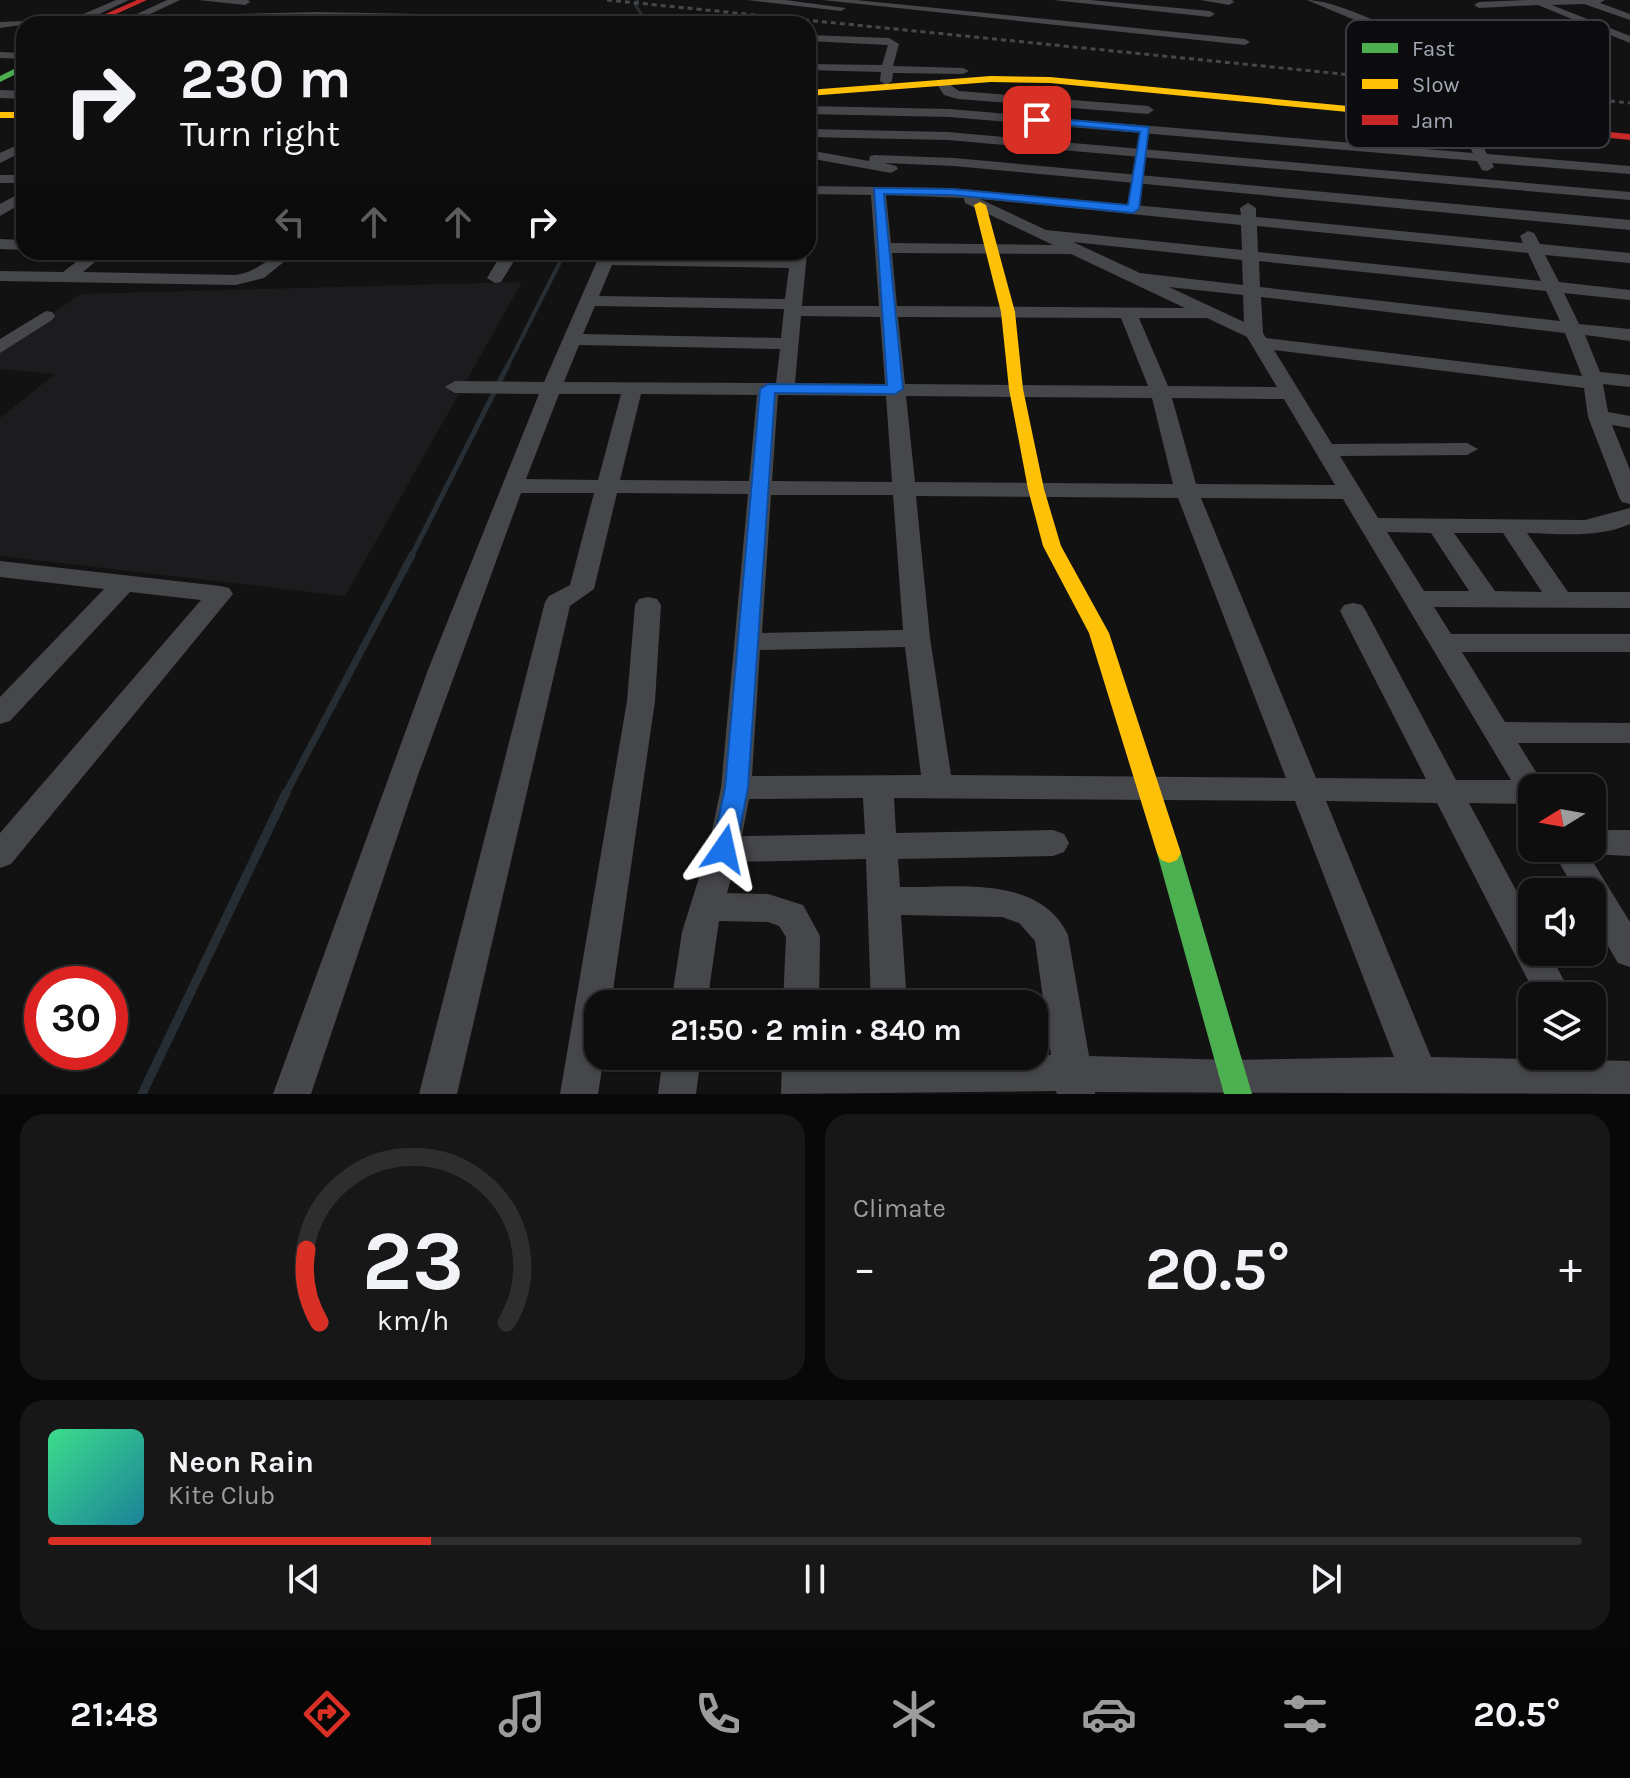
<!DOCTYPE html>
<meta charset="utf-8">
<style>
:root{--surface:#0e0e0e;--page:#171717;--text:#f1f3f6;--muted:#9b9c9e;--line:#2e2e2e;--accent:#d93025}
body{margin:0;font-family:Karla,sans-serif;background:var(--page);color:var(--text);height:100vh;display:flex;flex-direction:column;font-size:30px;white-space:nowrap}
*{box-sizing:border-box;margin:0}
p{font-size:26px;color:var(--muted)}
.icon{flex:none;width:44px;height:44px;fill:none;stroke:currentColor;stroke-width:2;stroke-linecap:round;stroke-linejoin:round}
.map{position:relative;height:1094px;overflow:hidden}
.side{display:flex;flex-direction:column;gap:20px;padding:20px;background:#080808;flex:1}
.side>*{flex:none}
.banner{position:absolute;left:16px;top:16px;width:800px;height:244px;border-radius:24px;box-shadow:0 2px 6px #0004,0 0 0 2px var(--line);background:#0e0e0e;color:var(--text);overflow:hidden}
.needle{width:52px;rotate:259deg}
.tools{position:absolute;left:1518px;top:774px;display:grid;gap:16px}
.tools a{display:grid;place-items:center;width:88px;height:88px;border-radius:16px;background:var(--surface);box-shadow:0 2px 6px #0004,0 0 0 2px var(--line);font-size:40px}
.speed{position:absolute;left:24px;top:966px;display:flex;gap:16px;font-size:40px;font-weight:700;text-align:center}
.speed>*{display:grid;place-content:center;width:104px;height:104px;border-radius:50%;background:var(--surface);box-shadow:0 2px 6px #0004,0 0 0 2px var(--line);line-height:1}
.speed .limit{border:12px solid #d22;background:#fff;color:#111}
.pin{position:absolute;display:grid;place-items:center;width:68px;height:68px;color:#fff;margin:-34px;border-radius:16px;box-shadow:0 4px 12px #0006}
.me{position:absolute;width:88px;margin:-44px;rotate:11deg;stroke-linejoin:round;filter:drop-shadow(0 0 6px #0008)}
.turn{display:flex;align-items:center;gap:28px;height:168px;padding:0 32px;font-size:36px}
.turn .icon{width:104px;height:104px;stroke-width:2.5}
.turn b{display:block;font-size:56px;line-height:68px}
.lanes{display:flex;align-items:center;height:76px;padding:0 32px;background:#0003;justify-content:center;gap:40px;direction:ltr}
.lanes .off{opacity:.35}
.big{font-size:60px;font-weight:700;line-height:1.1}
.side .card{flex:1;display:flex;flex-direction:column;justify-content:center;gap:12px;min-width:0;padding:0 28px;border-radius:24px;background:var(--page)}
.side .dial{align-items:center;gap:0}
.dial svg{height:208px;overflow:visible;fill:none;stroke:var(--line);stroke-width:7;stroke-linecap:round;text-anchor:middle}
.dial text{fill:var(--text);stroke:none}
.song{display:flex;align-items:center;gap:24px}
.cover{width:96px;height:96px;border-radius:12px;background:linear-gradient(135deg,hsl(150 70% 55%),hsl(190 70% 35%))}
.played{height:8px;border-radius:4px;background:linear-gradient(90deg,var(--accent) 25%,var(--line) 25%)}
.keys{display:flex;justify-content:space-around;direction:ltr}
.heat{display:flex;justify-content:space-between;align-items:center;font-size:44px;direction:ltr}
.side .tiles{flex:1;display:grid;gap:20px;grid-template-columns:1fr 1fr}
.card:last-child{grid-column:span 2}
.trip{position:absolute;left:584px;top:990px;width:464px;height:80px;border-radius:24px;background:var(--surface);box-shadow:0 2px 6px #0004,0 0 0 2px var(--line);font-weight:700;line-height:80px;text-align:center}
.dock{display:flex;height:128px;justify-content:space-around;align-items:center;background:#060606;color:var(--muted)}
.dock .icon{width:56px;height:56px}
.dock .selected{color:var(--accent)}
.dock b{font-size:36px;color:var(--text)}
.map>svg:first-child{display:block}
.built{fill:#1c1c1f}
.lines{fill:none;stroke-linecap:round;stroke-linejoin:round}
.stream-far4{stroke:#262e33;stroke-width:3}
.stream-far3{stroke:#262e33;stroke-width:4}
.stream-far2{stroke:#262e33;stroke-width:5}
.stream-far1{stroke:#262e33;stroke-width:7}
.stream{stroke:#262e33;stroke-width:9}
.street{fill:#46474b;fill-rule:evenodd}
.fast{fill:#4caf50;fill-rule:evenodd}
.slow{fill:#ffc107;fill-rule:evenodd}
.jam{fill:#c62828;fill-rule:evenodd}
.rail{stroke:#46474a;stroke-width:3;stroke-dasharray:5 4;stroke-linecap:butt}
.route{fill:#1a73e8;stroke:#114b97;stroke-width:2}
.key{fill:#0c0c0e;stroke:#393b40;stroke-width:2}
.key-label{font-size:22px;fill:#a2a9b4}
</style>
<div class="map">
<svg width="1630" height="1094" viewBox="0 0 1630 1094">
<rect width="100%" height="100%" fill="#121212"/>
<path class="built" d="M522 282 345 596 0 556V418L55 374 0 369V352L80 294Z"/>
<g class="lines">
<path class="stream-far4" d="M638 0 635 4 647 24"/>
<path class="stream-far3" d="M507 367 565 252"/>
<path class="stream-far2" d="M411 557 508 365"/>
<path class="stream-far1" d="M285 795 412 555"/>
<path class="stream" d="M142 1094 286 793"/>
<path class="street" d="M116 0H129L78 24H31L36 21H67Z
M167 0H180L129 24H115Z
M198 0H248L250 2 245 5Z
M747 0H785L846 8 841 11Z
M822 0H856L1245 39 1250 42 1245 45Z
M1053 0H1090L1210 11 1215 14 1210 17Z
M1200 0H1232L1234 2 1229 5Z
M1307 0C1337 0 1412 35 1435 55L1425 57 1364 24Z
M1529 0H1605L1600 3 1630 14V20L1584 4 1552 5 1630 36V43L1538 5 1479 8 1474 5 1479 2Z
M317 12 633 18 638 21 629 24 317 18 195 21 190 18 195 15Z
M694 15 699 18V24H689V18Z
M0 22 24 21 29 24 0 28Z
M808 35 889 38 899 44 893 66 963 68 969 71 963 74 893 73 892 81 886 85 880 81 881 72 808 70V64L882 65 888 45 808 41Z
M0 52 24 53V59L0 58Z
M942 79 959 91 1148 106 1154 110 1148 114 958 99 944 95 936 83Z
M0 90 24 91V99L0 98Z
M808 106 949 109 1473 153 1454 116 1460 112 1466 116 1487 154 1630 166V174L1492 163 1494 167 1487 171 1482 170 1477 161 949 117 808 114Z
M808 129 948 132 1630 192V200L948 140 808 137Z
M24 142V151L0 163V153Z
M808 150 869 161 870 156 875 155 954 158 1630 220V230L954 166 884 163 896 166 898 169 891 173 808 158Z
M0 175H24V183H0Z
M808 186 952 188 1241 215 1240 208 1248 203 1256 208V217L1523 243 1520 236 1528 231 1534 233 1540 244 1630 253V263L1545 255 1559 282 1630 290V300L1564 293 1579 324 1630 329V341L1585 335 1600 372 1630 375V387L1603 384 1608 412 1630 416V428L1612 425 1630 470V504L1622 502 1619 497 1588 417 1584 388 1274 350 1332 444 1467 443 1478 449 1467 455 1340 456 1378 518 1585 520 1630 508V524C1599 538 1560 534 1527 533L1568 592H1630V608L1434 607 1451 634H1630V652H1462L1505 722 1630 723V743H1518L1546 788H1532V804L1469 803 1532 920V952H1549L1572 996H1536L1437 803 1326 801 1431 1057 1630 1061V1094L1095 1092V1094H1057L1056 1091 781 1094 782 1056 1051 1055 1035 941 1019 923 1002 917 901 915 907 1004H871L866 859 736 862 727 893 768 894 803 905 820 936 819 1004H783L786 937 779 926 768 922 719 921 707 1004H671L682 932 708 849 721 788 748 494 617 493 594 589 570 606 457 1094H419L545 602 549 596 570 585 594 493H521L418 775 311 1094H273L428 670 539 394 455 393 445 387 455 381 544 382 601 252H617L616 255 790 258 791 252H807L802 306H879L871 195 808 194ZM886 195 964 198 965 203 1053 245 891 243ZM980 199 1241 225 1242 250 1046 230ZM1257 226 1528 253 1541 281 1258 252ZM1073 242 1242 260 1243 285 1140 273ZM892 253 1071 254 1185 308 897 306ZM1259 261 1546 291 1560 321 1260 287ZM612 265 789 268 785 299 599 296ZM1169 287 1243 295 1244 322ZM1261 297 1565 333 1582 376 1266 338 1263 333ZM595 306 784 309 781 338 583 334ZM801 316 880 317 885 384 795 383ZM898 317 1121 318 1148 386 905 384ZM1139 318H1207L1247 337 1277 387 1168 386ZM579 345 780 349 776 383 564 382ZM559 394H621L598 480 526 479ZM641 394 757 395 749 481 620 480ZM778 395 886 396 892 482 772 481ZM906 396 1152 398 1173 484 915 482ZM1172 398 1284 399 1335 485 1196 484ZM771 495H893L903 630 762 633ZM916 496 1178 498 1286 778 951 775 930 638ZM1201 498 1343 499 1511 780H1456L1366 611 1362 605 1353 603 1344 605 1340 611 1426 779 1316 778ZM1387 532 1431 533 1469 591H1424ZM1454 533H1503L1542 592 1495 591ZM905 647 921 775 752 776 760 650ZM863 798 865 834 742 836 749 799ZM894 798 1295 801 1394 1057 1232 1060 1089 1056 1068 935C1039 874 956 888 900 887L898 859 1053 856 1064 852 1069 843 1064 834 1053 830 896 833Z
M24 191V202L0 216V204Z
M0 239 24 240V250L0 249Z
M89 252H107L83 272 236 275C263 271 268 252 296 252L264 278 236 285 0 281V271L63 272Z
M438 252H519V253L501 282 495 283 487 278 499 258 446 257Z
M46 311 52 312 55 316 52 320 0 353V339Z
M0 561 220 586 229 588 233 594 11 864 0 868V833L201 600 130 592 10 721 0 724V697L104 589 0 577Z
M648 597 657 599 661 605 655 701 611 1004H598V1056H604L598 1094H560L627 701 635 605 639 599Z
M1592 830H1630V856L1588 854 1630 922V967L1618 963 1592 919V892H1576L1551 848H1592Z
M663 1056H701L696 1094H658Z"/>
<path class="fast" d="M24 64V70L0 82V76Z
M1169 843 1177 846 1181 853 1252 1094H1224L1157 853 1161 846Z"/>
<path class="slow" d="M991 76 1050 77 1358 107 1363 110 1358 113 1050 83 991 82 808 96V90Z
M0 112H24V118H0Z
M980 202 986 205 1015 312 1023 389 1044 489 1061 546 1109 633 1181 853 1177 860 1169 863 1161 860 1157 853 1089 633 1043 546 1028 489 1009 389 1001 312 974 205Z"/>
<path class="jam" d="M137 0H147L94 24H83Z
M1358 107 1630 134V140L1355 112V108Z"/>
<path class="rail" d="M607 0 1630 103"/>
</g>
<path class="route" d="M1037 117 1149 127 1139 209 1133 213 952 195 884 194 903 389 895 394 775 393 748 788 736 849 733 856 724 859 715 856 712 849 725 788 760 389 768 384 887 385 874 188 952 189 1128 205 1140 132 1034 122Z"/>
<rect x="1346" y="20" width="264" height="128" rx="12" class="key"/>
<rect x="1362" y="43" width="36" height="10" fill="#4caf50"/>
<rect x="1362" y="79" width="36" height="10" fill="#ffc107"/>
<rect x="1362" y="115" width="36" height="10" fill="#c62828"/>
<g class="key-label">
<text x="1412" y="56">Fast</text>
<text x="1412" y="92">Slow</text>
<text x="1412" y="128">Jam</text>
</g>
</svg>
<div class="tools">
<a><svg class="needle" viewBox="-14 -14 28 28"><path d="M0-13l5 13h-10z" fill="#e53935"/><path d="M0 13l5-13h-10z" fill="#9b9c9e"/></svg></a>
<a><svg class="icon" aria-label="sound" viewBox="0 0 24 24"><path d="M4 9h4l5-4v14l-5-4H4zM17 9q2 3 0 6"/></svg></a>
<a><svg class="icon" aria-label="layers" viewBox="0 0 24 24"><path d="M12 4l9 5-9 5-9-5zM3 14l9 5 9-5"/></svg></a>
</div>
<div class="speed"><div class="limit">30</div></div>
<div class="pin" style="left:1037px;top:120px;background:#d93025"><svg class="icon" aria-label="arrive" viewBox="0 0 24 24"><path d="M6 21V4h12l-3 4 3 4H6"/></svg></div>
<svg class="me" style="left:724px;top:849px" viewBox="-20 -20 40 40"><path d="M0-17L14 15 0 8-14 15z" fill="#1a73e8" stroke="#fff" stroke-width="4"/></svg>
<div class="trip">21:50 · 2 min · 840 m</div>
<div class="banner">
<div class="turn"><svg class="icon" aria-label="right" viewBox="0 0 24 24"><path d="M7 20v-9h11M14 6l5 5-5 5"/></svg><div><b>230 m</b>Turn right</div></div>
<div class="lanes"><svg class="icon off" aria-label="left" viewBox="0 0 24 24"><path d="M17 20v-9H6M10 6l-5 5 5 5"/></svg><svg class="icon off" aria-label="ahead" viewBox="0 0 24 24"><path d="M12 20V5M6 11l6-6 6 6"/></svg><svg class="icon off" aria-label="ahead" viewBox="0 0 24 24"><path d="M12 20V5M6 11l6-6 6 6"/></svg><svg class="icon" aria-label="right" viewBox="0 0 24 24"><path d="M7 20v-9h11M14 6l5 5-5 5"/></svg></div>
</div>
</div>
<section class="side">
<div class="tiles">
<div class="card dial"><svg viewBox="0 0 100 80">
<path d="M14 69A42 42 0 1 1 86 69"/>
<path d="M14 69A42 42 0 0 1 9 41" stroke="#d93025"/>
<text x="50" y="56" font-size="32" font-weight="700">23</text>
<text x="50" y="72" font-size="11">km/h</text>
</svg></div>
<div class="card"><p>Climate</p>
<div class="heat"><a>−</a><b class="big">20.5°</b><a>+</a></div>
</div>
<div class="card">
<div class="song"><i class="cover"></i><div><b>Neon Rain</b><p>Kite Club</p></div></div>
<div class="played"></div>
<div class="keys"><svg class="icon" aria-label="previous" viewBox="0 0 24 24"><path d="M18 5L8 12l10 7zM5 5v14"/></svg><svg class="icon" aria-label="pause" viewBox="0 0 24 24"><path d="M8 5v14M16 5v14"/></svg><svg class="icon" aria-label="next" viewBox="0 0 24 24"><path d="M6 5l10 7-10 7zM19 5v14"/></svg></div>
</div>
</div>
</section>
<nav class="dock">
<b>21:48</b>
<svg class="icon selected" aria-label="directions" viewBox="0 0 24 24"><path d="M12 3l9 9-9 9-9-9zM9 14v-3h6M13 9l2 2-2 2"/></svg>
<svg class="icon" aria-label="music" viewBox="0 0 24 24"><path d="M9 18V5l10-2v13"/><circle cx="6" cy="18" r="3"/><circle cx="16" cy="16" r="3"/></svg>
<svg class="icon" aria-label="phone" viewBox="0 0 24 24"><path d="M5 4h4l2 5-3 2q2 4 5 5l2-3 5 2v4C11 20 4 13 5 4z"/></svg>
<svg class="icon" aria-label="climate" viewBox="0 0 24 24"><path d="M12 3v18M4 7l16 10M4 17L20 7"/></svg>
<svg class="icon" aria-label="car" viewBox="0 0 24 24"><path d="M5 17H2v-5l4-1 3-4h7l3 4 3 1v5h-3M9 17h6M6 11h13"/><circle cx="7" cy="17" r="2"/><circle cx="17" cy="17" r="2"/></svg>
<svg class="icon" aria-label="filters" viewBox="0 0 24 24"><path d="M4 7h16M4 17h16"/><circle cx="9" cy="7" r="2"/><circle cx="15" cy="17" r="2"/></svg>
<b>20.5°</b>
</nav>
